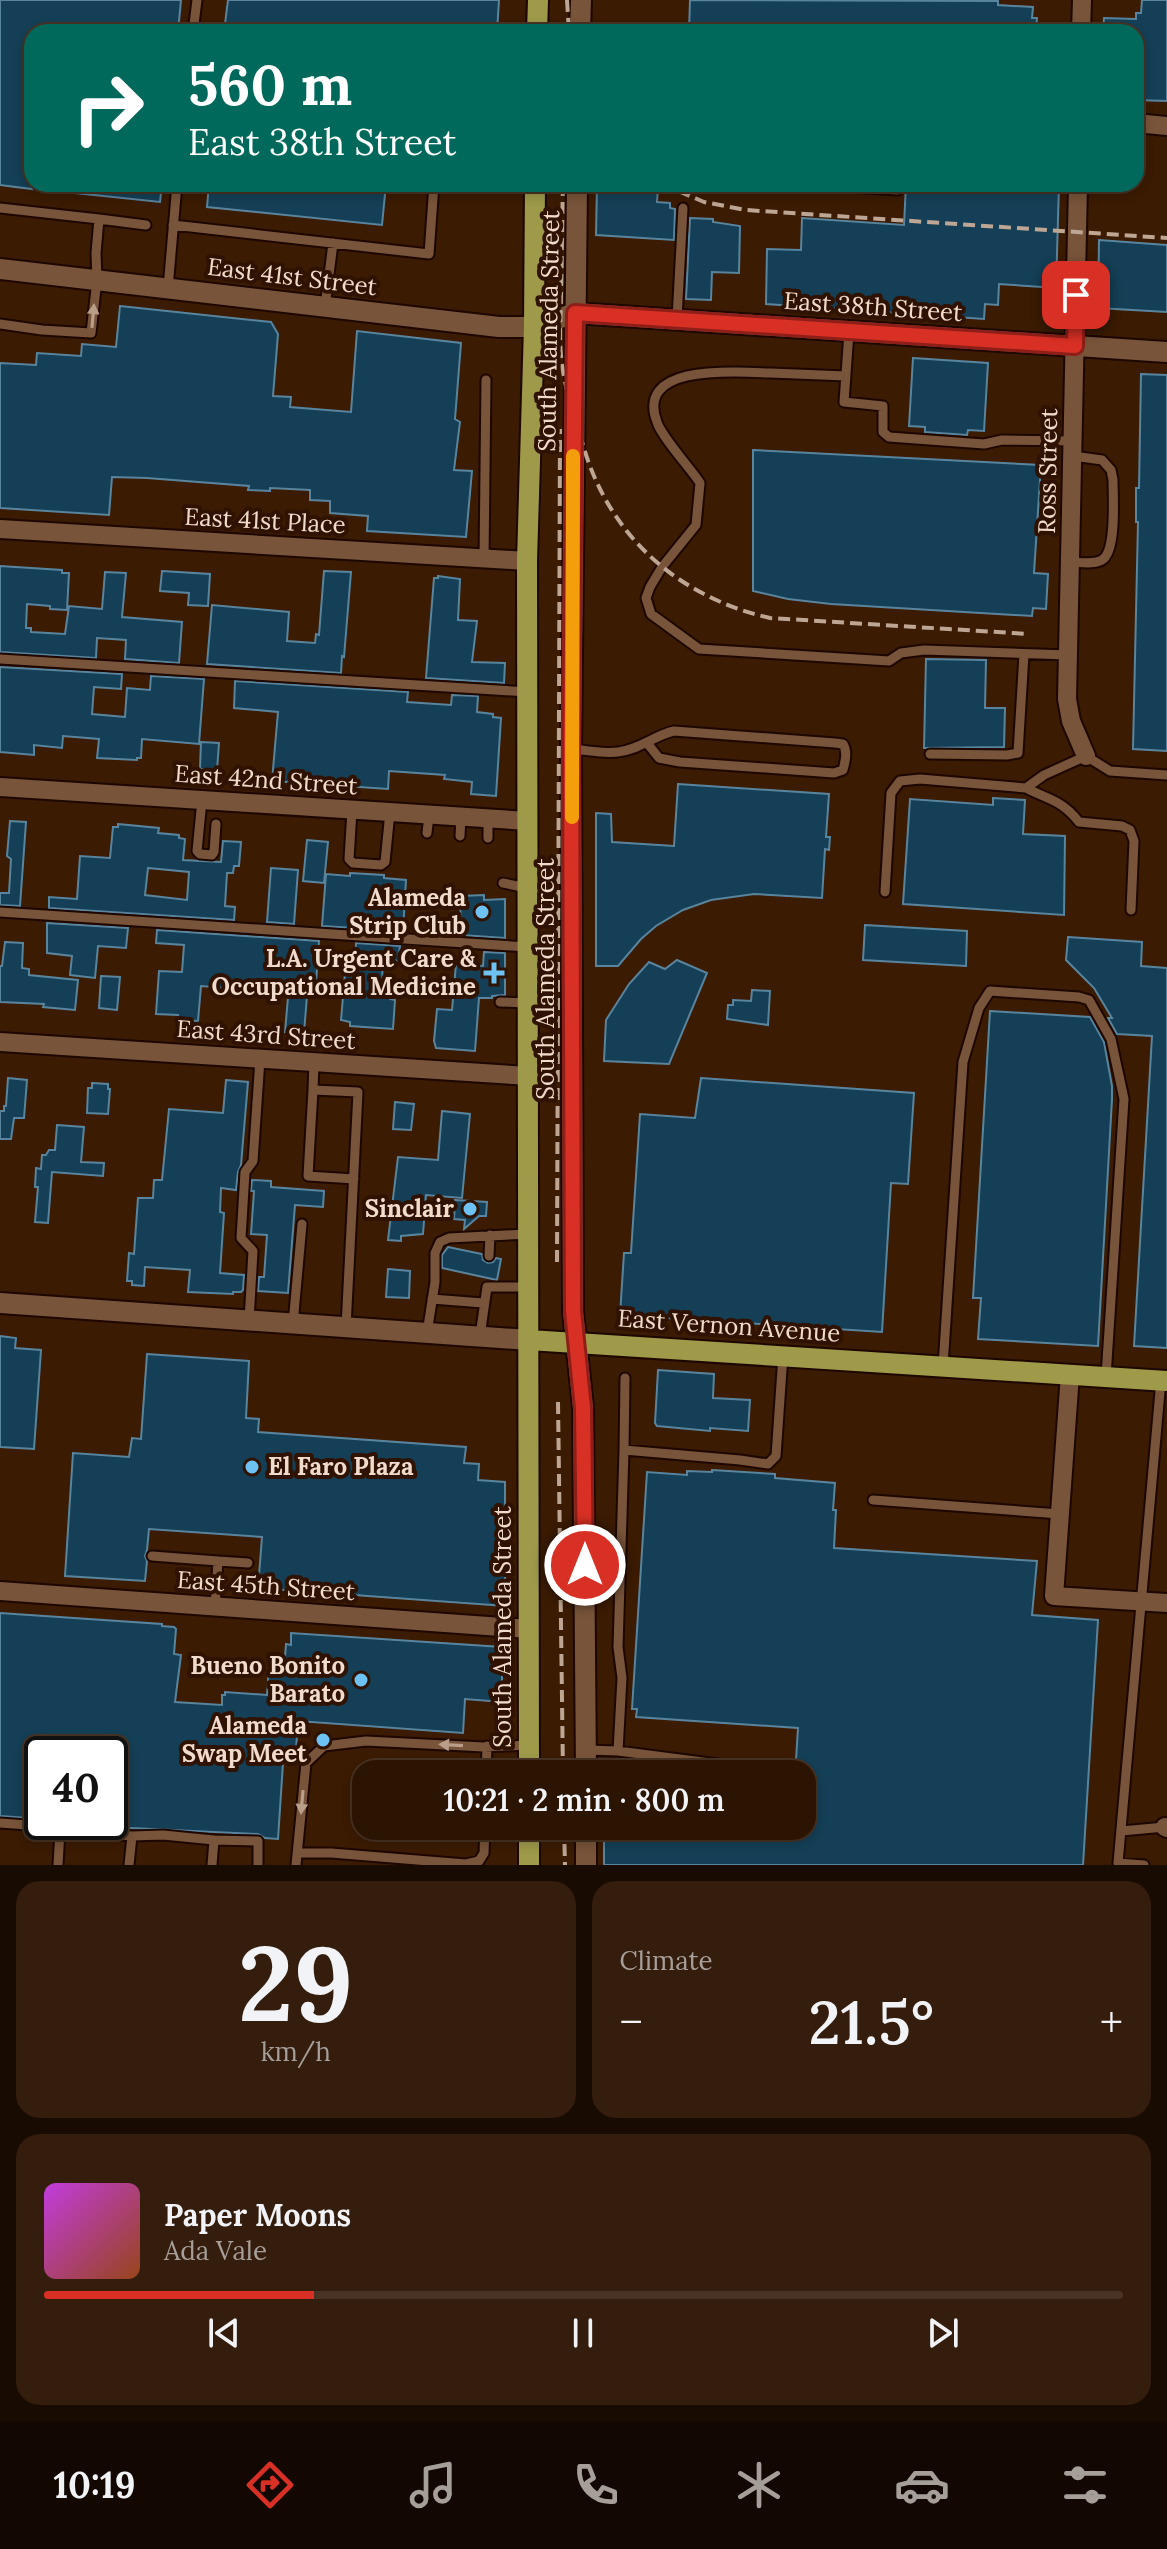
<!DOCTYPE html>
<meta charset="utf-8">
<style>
:root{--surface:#2c1402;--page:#341d0c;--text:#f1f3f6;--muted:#a69e99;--line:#483324;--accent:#d93025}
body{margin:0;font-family:Lora,serif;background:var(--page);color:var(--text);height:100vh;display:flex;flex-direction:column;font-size:30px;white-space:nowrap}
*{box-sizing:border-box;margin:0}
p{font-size:26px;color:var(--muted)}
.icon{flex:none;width:44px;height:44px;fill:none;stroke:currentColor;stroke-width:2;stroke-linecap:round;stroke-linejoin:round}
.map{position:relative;height:1865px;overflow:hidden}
.drawer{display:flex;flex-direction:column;gap:16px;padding:16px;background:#180b01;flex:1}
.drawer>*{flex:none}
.hud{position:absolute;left:24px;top:24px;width:1120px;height:168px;border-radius:24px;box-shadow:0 4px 12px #0003,0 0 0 2px var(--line);background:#00695c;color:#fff;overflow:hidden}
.speed{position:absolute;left:24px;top:1736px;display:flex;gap:16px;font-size:40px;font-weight:700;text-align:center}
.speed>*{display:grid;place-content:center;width:104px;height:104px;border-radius:50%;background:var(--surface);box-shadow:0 4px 12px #0003,0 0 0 2px var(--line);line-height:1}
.speed .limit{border:4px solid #111;border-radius:12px;background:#fff;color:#111}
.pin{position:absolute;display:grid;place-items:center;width:68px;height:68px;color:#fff;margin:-34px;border-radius:16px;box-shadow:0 4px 12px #0006}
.me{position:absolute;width:88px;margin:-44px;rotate:0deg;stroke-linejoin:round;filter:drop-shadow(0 0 6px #0008)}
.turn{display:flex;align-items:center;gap:28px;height:168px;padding:0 32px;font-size:36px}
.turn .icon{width:104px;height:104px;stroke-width:2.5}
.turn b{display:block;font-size:56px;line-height:68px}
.big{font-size:60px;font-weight:600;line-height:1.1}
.drawer .widget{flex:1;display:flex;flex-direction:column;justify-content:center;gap:12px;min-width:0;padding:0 28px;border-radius:24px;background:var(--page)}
.drawer .dial{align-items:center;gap:0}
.dial b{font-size:104px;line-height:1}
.song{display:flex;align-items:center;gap:24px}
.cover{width:96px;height:96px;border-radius:12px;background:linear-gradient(135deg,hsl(290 70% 55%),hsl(20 70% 35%))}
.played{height:8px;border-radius:4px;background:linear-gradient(90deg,var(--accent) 25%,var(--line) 25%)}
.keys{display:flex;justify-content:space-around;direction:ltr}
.heat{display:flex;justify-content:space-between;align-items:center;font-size:44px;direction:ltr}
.drawer .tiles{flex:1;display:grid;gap:16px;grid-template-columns:1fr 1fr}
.widget:last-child{grid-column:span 2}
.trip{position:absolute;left:352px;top:1760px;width:464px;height:80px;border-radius:24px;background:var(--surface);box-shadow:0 4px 12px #0003,0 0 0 2px var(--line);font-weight:600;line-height:80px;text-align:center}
.menu{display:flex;height:128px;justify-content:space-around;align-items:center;background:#120801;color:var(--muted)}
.menu .icon{width:56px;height:56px}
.menu .active{color:var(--accent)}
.menu b{font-size:36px;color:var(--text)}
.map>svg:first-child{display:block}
.building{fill:#143f56;stroke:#59849e;stroke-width:2;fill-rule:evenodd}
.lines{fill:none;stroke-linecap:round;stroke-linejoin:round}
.lane-casing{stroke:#1d0700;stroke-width:13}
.street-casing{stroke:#1d0700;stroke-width:22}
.secondary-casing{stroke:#1d0700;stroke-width:24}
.primary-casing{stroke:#1d0700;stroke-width:24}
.lane{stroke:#78543a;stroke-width:9}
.street{stroke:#78543a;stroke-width:18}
.secondary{stroke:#78543a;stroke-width:20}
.primary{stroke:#9e9a4a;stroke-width:20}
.rail{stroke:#bea694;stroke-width:4;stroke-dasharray:12 6;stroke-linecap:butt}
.oneway{fill:#ba9e8a}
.route-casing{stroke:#8d1f18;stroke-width:20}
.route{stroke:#d93025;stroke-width:14}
.slow{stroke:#f59e0b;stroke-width:14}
.poi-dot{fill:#6ec2f3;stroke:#301200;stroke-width:3}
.labels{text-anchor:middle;stroke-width:8;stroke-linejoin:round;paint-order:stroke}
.street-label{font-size:24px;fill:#f0dbcc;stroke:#301200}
.poi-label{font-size:24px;font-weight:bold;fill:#f0dbcc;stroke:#301200;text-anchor:end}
</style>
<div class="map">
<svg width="1167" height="1865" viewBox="0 0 1167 1865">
<rect width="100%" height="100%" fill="#3b1b02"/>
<path class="building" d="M0 0H181L178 32H32V189L0 185Z
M228 0H499L497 32H224Z
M690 0 998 1V5L1033 7 1032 18H1037L1036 32H689Z
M1142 0H1167V101L1136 100V32H1103L1104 18 1136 19V13H1141Z
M66 184H162L160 202 66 192Z
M209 184H386L382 225 207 207Z
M597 184H632L658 188 657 202 670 203V208L675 209 674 240 596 235Z
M906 184H1059L1056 288 999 284 998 305 985 304 984 319 766 304 767 249 801 250 802 218 904 225Z
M690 218 713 219V222L740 226 739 273 712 272 711 300 686 299Z
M1099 240 1167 245V312L1098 308Z
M120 306 271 322 278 334 273 396 291 397 290 407 351 412 357 331 461 343 455 419 460 422 454 470 472 471 466 537 367 531 368 516 330 513V501L310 500V490L270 488V491L248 490 249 486 147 478 112 477 109 515 0 508V363L36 365 37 353 81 356 82 344 116 347Z
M913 358 988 363 984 431 968 430 967 435 925 432V427L909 426Z
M1141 374 1167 375V751L1133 749 1138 522H1136V488H1139Z
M753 450 1041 465 1034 573 1048 574 1046 609 1033 608 1032 616 831 604 788 599 753 591Z
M0 566 62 570V573H69L67 610 50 609V606L27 604 26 628H31V632L65 634 69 606 102 609 105 572 126 573 122 617 182 622 179 663 125 659 126 640 97 638 96 658 0 652Z
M162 571 210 574 208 606 188 605 189 593 160 591Z
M324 571 351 572 344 657 342 656 341 673 207 664 212 605 289 612 287 641 315 643 316 634 319 635Z
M438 576 460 579 458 620 477 621 472 662 505 663 504 683 426 678 434 578H438Z
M926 659 986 660 985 708H1005L1004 747 924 748Z
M0 667 122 674 121 689 94 687 92 714 125 717 127 688 150 690 151 676 204 679 199 744 142 739 141 758H137V760L97 758 99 739 63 736 62 748 34 745V755L0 752Z
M235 681 408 692 407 702 451 705 452 695 478 696 477 712 493 714V717L501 718 496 796 471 794 472 782 444 779 445 775 389 771 388 789 272 781 278 712 234 708Z
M201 742 219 743 217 770 200 769Z
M678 784 829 794 826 837H830L829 850 825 849 822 898 754 894 711 900 683 910 656 926 641 939 618 966H596V813L611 814 612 842 674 846Z
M993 798 1025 800 1023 834 1065 836 1064 915 903 904 910 799 993 805Z
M10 821 26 822 20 906 0 905V893H9L11 859 7 856Z
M118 824 159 828 158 833 179 835V838L185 839 183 860 221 862 223 841 241 842 239 866H234L233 873H227L225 906 235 907 234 920 49 908V897L77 899 80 856 110 858 113 827H118ZM148 868 189 872 187 900 145 895Z
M307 840 328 842 324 883 303 881Z
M271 868 298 870 294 924 267 922Z
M350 873 384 875V878L406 880 403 931 322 926 326 874 350 876Z
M484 895V900L505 899V938L431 933 432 921 460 922 461 896Z
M47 923 128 928 126 948 98 946 95 978 70 975 72 956 47 953Z
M865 925 967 931 966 966 863 960Z
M157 930 319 941 315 997 307 996 304 1033 285 1032 288 997 279 992 201 986 198 1021 178 1020V1015L156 1014 159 971 182 972 184 945 156 943Z
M1068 937 1142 942 1141 966 1167 968V1348L1134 1346 1152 1036 1117 1034 1108 1018H1112L1094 988 1066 960Z
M5 942 23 943 22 968 29 969V975L78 980 75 1010 43 1007 44 1004 0 1002V966H2Z
M356 943 400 946 398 961 382 959 383 993 390 994V999L395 1000 393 1029 350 1026V1022L341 1020 346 962 355 963Z
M484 952 505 953V995L492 996V998H479L475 1051 436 1048 434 1041 437 1009 452 1010 456 964 483 966Z
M677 960 707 973 669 1064 604 1061 606 1020 629 984 649 962 665 969Z
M101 976 120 977 117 1010 99 1008Z
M752 990 770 991 768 1025 727 1019 728 1005H733V1000L751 1001Z
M990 1011 1090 1017 1104 1042 1112 1086V1099L1098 1346 978 1339 981 1298H973Z
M8 1078 27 1080 24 1118H14L11 1139H0V1111H4V1106H6Z
M701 1078 914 1093 908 1184 891 1183 882 1332 620 1315 624 1253H631L640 1114 695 1118Z
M226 1080 248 1082 241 1165 238 1172 236 1190 221 1188 220 1212 224 1213 220 1273 244 1275 243 1290 241 1292H233V1294L188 1292 190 1270 145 1267 144 1286 132 1285V1281H127L129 1253 134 1254 138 1198H153L154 1180H162L169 1109 223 1113Z
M92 1083 108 1084V1089H110L108 1114 87 1113 88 1088H92Z
M395 1102 414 1104 411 1130 393 1129Z
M442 1111 470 1114 462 1198 426 1195 423 1234 401 1236V1241L388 1240 398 1157 438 1160Z
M57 1125 84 1127 81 1162 104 1163 103 1176 52 1172 48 1223 35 1222 38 1187H35L36 1168 41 1169 42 1155H46L49 1150H55Z
M252 1180 271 1181V1187L324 1191 323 1207 295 1205 288 1293 258 1291 259 1277H264L267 1235 251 1234 254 1191H251Z
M455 1200 487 1202 486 1216H479L464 1229 465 1220 454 1219Z
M448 1247 482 1254 483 1260 488 1263 493 1262 496 1258 501 1259 497 1280 442 1268V1255Z
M388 1269 410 1271 409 1298 386 1297Z
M0 1336 16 1338 15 1348 41 1350 34 1449 0 1447Z
M147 1354 249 1361 246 1418 259 1419 258 1432 466 1447 464 1463 479 1464 478 1480 505 1482V1606L258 1588 262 1537 149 1529 147 1550 145 1556 147 1561 145 1581 65 1576 73 1453 129 1457 132 1438 141 1439Z
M658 1370 714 1374 713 1398 750 1400 748 1431 710 1428V1431L657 1426 655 1423Z
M712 1470 775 1474V1478L835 1483 833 1510H836L834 1548 1037 1561 1032 1615 1098 1620 1083 1865H604V1826H677L751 1831 750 1833 780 1835 781 1826H802V1774H784L785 1760H796L798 1728 636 1717 637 1709H632L647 1472 687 1475V1471L712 1472Z
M0 1613 162 1624V1626L174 1627 176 1629 174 1654 181 1655 175 1702 222 1705V1695H225V1692L267 1695 269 1666H275L276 1656 285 1657 286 1644 291 1645V1633L502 1647V1702L465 1699 463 1733 298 1721 296 1749 284 1748 278 1839 265 1838 258 1834 110 1827V1754H42V1819L0 1816Z"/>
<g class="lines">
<defs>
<path id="lane" d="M193 32 197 0
M800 184 898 190
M0 208 99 219
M173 225 429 254 434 184
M168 288 177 184
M325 307 333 243
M677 319 683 208
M0 324 42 330 91 333 97 280 96 253 99 219 146 225
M849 332 844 402 883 406V432L889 437 984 444 1002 440 1073 441
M846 376C821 375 796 374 771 373 740 372 634 362 657 422 661 436 691 469 700 483L696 525 662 567 650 587 646 598 651 614 699 649 889 661 901 653 924 650 1068 655
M484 559 486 380
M1070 562C1080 562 1093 565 1102 560 1117 551 1113 497 1113 480L1111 470 1102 460 1073 456
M0 659 528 692
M571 749C586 750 604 754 618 752 639 750 655 735 674 731L835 743 843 744C848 752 845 762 843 770L834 773 680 762 659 758 647 743
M930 754 1007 755 1018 753 1024 654
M1026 788C1049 800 1062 800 1079 822L1122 826 1130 830 1134 841 1131 910
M202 800 197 851 200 854 212 855 214 852 216 824
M352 810 349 859 353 863 381 865 385 862 390 812
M427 833 429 815
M460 836 461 817
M488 838V819
M503 883 527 888
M885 892 891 793 900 781 920 779 1026 788 1044 775 1086 756 1110 771 1167 775
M0 912 527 947
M500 1002 529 1003
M313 1090 314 1062
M489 1256 490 1235
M432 1299 483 1303
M249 1321 253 1251 241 1238 245 1172 253 1161 260 1059
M293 1324 302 1224
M346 1327 358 1092 313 1090 308 1176 354 1179
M427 1333 435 1282V1253L440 1242 449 1238 527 1234
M480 1336 487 1287H529
M943 1366 963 1062 979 1008 990 991 1079 997 1089 1000 1111 1039 1124 1099 1106 1377
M624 1450 625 1378
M873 1500 1060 1514
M152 1556 218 1561 215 1607
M218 1561 248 1563
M586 1750 618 1751 622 1678 618 1647 624 1450 740 1460 768 1464 776 1456 783 1355
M618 1751 718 1764
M486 1774 487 1746
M0 1823 41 1826 60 1830
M1121 1831 1165 1827
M132 1836 163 1835 214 1840
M298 1853H331L466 1864 479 1861 484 1853 485 1826
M58 1865 60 1830 132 1836 129 1865
M212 1865 214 1840 258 1841V1865
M296 1865 306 1763 324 1746 366 1741 484 1747 529 1745
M1144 1865 1118 1863 1161 1380"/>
<path id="street" d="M1081 32 1082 0
M1136 123 1167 126
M1078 184 1067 699 1071 721 1086 756
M0 529 527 561
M0 787 528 821
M0 1042 529 1076
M1070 1374 1054 1596 1167 1603
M0 1591 529 1629
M1165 1827 1167 1828"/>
<path id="secondary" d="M580 32 581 0
M577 184 571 749 573 1311 583 1408 586 1774
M0 269 499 327H534L575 313 1167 352
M0 1303 529 1340
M586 1826V1865"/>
<path id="primary" d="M537 32 538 0
M529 1340 1167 1381
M529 1774 527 561 534 327 535 184
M529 1865V1826"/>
</defs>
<use href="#lane" class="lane-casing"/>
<use href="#street" class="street-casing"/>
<use href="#secondary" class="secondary-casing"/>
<use href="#primary" class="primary-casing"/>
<use href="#lane" class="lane"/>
<use href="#street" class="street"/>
<use href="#secondary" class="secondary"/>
<use href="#primary" class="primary"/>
<path class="rail" d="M567 0 569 32
M563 184C562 221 562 258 561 294 561 315 559 335 561 356 564 387 574 415 583 445 609 536 678 597 770 618L1029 634
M662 184 704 202 746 210 1167 238
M557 1262 560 429
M558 1402 563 1774
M564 1826 565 1865"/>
</g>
<defs><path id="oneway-solid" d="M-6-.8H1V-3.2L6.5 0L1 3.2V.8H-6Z" transform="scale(2)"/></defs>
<g class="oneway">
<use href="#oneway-solid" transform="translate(93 316) rotate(-85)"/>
<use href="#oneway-solid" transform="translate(451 1745) rotate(-177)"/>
<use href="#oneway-solid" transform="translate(302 1802) rotate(95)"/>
</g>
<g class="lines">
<defs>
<path id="route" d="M585 1565 583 1408 573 1311 571 749 575 313 1075 346 1076 295"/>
</defs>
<use href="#route" class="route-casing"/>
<use href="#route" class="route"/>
<path class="slow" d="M572 817 573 456"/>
</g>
<g class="poi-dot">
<circle cx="482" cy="912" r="8"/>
<path d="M490 961h8v8h8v8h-8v8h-8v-8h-8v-8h8z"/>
<circle cx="470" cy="1209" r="8"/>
<circle cx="252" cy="1467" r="8"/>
<circle cx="361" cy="1680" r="8"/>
<circle cx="323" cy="1740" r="8"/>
</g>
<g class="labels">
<g class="street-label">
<text transform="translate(292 277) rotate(7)" y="8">East 41st Street</text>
<text transform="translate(873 307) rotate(4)" y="8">East 38th Street</text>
<text transform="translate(549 331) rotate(-89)" y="8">South Alameda Street</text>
<text transform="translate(1048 471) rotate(-89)" y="8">Ross Street</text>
<text transform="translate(265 521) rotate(3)" y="8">East 41st Place</text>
<text transform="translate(266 780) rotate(4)" y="8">East 42nd Street</text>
<text transform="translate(546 979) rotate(-90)" y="8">South Alameda Street</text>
<text transform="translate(266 1035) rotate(4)" y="8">East 43rd Street</text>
<text transform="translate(729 1326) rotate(4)" y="8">East Vernon Avenue</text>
<text transform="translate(266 1586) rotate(4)" y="8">East 45th Street</text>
<text transform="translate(503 1627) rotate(-90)" y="8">South Alameda Street</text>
</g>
<g class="poi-label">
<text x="466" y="906">Alameda<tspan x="466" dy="28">Strip Club</tspan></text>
<text x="476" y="967">L.A. Urgent Care &amp;<tspan x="476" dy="28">Occupational Medicine</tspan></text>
<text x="454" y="1217">Sinclair</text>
<text x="268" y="1475" text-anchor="start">El Faro Plaza</text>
<text x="345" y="1674">Bueno Bonito<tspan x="345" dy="28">Barato</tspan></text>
<text x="307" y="1734">Alameda<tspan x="307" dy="28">Swap Meet</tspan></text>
</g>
</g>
</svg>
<div class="speed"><div class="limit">40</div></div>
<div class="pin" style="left:1076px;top:295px;background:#d93025"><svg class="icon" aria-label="arrive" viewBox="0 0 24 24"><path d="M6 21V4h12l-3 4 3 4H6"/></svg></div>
<svg class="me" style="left:585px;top:1565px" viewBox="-20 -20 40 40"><circle r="17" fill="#d93025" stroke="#fff" stroke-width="3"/><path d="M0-11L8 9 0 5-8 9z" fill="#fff"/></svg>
<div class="trip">10:21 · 2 min · 800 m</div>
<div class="hud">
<div class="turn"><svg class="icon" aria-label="right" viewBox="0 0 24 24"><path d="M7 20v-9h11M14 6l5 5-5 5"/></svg><div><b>560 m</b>East 38th Street</div></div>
</div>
</div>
<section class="drawer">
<div class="tiles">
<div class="widget dial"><b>29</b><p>km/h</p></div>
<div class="widget"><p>Climate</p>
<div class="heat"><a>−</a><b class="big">21.5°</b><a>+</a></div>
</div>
<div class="widget">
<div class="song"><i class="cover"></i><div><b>Paper Moons</b><p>Ada Vale</p></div></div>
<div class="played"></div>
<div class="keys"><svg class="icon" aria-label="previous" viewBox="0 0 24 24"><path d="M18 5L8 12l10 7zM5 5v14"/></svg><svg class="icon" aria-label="pause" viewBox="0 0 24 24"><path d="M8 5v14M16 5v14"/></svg><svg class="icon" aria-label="next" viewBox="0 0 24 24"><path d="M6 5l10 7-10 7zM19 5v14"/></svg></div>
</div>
</div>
</section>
<nav class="menu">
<b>10:19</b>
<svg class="icon active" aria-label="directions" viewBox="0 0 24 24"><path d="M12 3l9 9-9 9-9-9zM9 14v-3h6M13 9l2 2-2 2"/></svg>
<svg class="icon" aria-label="music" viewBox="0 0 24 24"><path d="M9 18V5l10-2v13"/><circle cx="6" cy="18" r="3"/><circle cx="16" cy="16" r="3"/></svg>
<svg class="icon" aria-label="phone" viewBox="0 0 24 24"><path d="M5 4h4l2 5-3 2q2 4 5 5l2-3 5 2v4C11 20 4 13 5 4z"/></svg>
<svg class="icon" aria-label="climate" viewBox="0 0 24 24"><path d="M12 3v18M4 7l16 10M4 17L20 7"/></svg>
<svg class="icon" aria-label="car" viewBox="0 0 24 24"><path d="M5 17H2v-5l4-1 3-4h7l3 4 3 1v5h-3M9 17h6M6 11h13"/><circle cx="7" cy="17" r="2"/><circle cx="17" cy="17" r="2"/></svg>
<svg class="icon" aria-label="filters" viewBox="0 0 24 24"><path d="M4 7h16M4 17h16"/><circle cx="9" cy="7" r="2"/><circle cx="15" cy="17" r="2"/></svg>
</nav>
